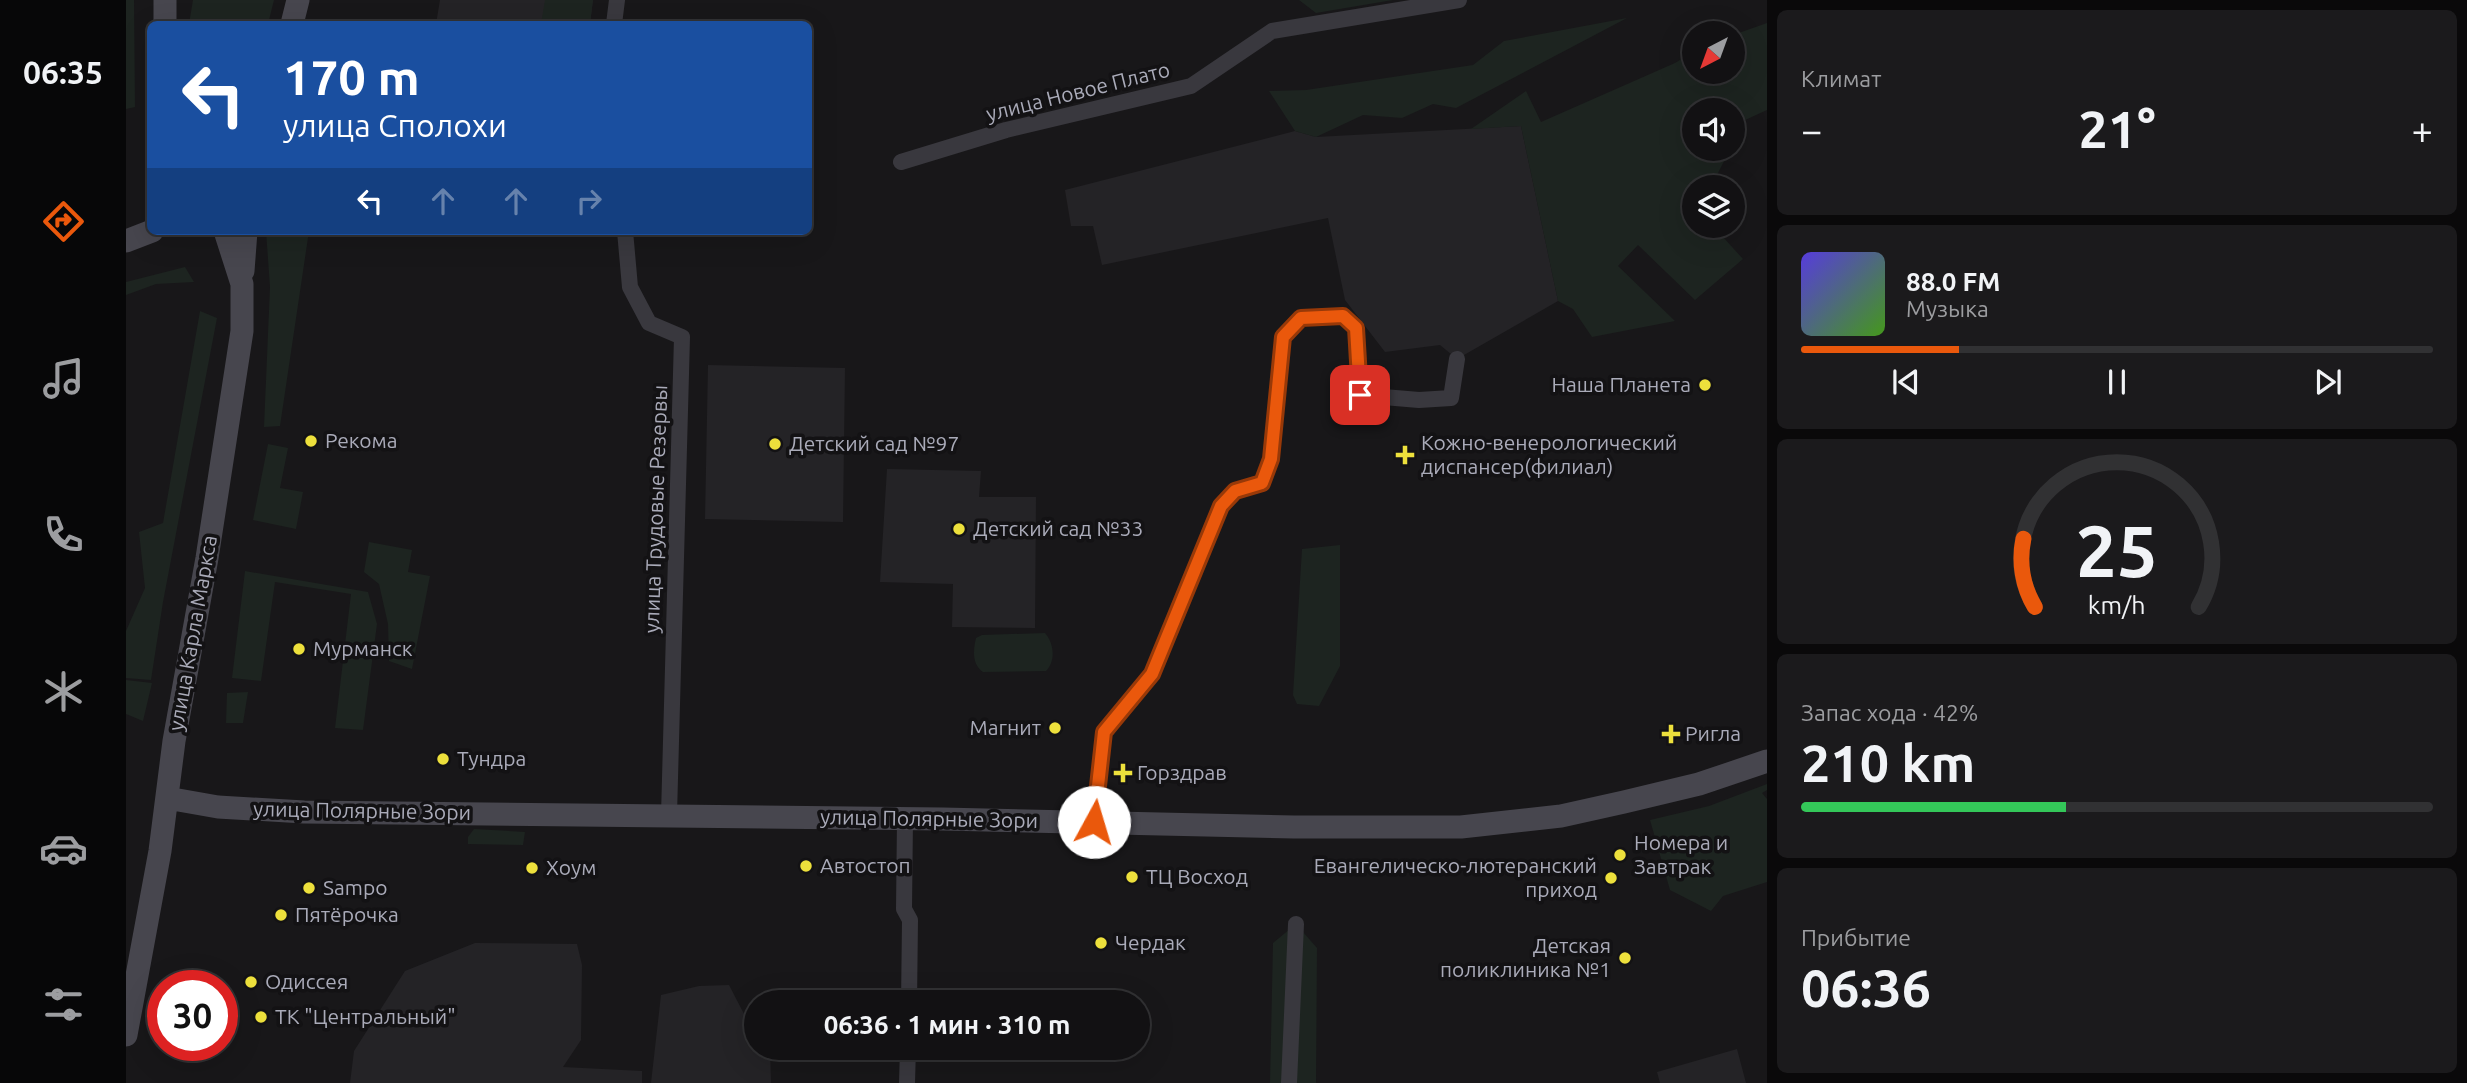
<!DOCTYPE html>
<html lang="ru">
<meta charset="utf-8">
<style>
:root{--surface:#121113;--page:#1b1a1c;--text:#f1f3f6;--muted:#9c9da0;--line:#313133;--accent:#ea580c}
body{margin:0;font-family:Ubuntu,sans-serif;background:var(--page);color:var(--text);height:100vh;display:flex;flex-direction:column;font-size:26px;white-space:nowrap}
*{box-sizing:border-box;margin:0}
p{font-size:23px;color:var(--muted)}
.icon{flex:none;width:38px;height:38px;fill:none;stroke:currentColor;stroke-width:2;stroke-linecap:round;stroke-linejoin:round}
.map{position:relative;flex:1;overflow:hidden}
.drawer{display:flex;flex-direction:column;gap:10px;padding:10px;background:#0a090a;width:700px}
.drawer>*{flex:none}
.banner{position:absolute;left:21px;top:21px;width:665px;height:214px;border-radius:10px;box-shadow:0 7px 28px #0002,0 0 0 2px var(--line);background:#1a4fa0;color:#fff;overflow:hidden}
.needle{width:46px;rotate:221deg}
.controls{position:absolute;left:1556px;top:21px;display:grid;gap:14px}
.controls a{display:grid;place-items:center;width:63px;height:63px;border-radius:50%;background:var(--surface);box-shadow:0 7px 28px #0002,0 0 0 2px var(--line);font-size:35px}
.speed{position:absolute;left:21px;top:970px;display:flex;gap:14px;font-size:35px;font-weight:700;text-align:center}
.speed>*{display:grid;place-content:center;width:91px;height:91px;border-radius:50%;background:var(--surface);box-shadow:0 7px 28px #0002,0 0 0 2px var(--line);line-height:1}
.speed .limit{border:10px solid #d22;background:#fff;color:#111}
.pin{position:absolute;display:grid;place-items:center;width:60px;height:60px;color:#fff;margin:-30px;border-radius:14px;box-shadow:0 4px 10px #0006}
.me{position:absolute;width:77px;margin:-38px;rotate:6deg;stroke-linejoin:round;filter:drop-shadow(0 0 5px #0008)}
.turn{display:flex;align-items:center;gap:24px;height:147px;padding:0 21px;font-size:32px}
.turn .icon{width:91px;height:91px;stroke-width:2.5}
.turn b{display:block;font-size:49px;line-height:60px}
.lanes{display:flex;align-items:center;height:66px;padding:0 21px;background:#0003;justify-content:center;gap:35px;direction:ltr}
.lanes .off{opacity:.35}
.big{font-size:52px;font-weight:700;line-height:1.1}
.drawer .tile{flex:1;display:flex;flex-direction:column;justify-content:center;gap:10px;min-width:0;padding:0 24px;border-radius:10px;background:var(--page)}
.drawer .dial{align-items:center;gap:0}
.dial svg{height:182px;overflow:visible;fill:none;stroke:var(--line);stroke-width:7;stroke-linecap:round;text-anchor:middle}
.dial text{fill:var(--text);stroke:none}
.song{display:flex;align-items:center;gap:21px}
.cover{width:84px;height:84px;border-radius:10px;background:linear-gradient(135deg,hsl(250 70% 55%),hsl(100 70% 35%))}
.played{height:7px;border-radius:4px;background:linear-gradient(90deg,var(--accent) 25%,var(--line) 25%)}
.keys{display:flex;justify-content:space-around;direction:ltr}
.heat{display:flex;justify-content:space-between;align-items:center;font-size:38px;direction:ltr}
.charge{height:10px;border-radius:5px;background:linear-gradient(90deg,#34c759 42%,var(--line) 0)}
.trip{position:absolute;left:618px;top:990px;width:406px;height:70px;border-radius:35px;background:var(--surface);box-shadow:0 7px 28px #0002,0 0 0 2px var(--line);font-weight:700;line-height:70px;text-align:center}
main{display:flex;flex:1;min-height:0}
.menu{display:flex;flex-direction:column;width:126px;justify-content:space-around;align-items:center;background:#070708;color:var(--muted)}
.menu .icon{width:49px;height:49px}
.menu .on{color:var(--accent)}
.menu b{font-size:32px;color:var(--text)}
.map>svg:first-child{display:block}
.built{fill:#242326}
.green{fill:#1d2420}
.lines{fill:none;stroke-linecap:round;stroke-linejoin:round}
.street{stroke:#39383e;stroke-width:16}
.secondary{stroke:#47464e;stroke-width:23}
.route-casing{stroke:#983908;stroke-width:18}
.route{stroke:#ea580c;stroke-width:12}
.poi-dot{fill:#ede03c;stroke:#131214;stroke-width:2.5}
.labels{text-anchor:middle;stroke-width:7;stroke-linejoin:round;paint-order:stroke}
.street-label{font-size:21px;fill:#aaabb9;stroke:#131214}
.poi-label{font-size:21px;fill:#aaabb9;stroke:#131214;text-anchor:start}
</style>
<main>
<nav class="menu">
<b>06:35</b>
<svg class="icon on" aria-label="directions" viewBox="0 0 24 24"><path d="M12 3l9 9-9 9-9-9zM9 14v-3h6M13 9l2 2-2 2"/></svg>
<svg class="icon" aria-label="music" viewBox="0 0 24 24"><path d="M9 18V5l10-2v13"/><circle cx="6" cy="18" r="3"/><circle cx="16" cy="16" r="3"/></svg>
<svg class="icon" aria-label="phone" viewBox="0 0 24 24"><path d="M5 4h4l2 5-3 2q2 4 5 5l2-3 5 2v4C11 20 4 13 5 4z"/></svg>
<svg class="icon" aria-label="climate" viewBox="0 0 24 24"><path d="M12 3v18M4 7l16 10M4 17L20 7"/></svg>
<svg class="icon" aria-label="car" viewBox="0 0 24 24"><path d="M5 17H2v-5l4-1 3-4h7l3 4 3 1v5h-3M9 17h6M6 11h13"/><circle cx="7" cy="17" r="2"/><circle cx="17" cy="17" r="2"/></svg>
<svg class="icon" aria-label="filters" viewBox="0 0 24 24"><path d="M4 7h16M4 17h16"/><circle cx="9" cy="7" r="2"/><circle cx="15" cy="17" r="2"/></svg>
</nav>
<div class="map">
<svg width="1641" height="1083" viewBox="0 0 1641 1083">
<rect width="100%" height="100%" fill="#181719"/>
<path class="built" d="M314 0H467L464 24H310Z
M1395 126 1432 301 1331 359 1314 345 1259 352 1219 300 1202 218 976 265 967 226H945L939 190 1169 131 1190 137Z
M582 365 719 368 717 522 579 519Z
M761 469 855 471 853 497H910L909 628 826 627 827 584 754 582Z
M349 943 451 944 456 965 455 1040 437 1067 516 1071V1083H224L228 1051 279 971Z
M603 985 630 1037V1048H644L645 1083H525L535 995 573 986Z
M1611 1049 1620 1083H1534L1531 1072Z"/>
<path class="green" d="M0 0H8L9 107 0 109Z
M67 0H148L142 24H63Z
M419 0H467L464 24H415Z
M1173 0H1267L1190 13Z
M1501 18 1330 108 1307 104 1276 118 1237 115 1190 137 1169 131 1143 91 1180 90 1347 65 1378 41Z
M1641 23V110L1617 121 1607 143 1606 110H1568V149H1604L1586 185 1584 187H1568V226H1587L1617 259 1569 300 1512 245 1492 266 1549 321 1466 337 1447 309 1432 301 1395 126 1345 129 1400 91 1415 122 1549 63 1568 51V72H1606L1607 35Z
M140 231H183L154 426 138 427 144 287Z
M59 267 68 282 30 284 0 295V282Z
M74 311 91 318 37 602 25 680 0 678V631L19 588 13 532 37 523Z
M142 444 162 448 154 488 177 492 170 529 127 520Z
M243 542 286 550 282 572 304 576 286 669 263 661 262 624 253 584 238 572Z
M1214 545V666L1193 706 1171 704 1167 695 1176 549Z
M119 571 242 592 251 624 237 730 209 728 225 594 149 582 135 681 106 678Z
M919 633C928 643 930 661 920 671L857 672C846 664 847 651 850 638L856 635Z
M0 680 26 683 17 721 0 714Z
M122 692 117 723H100L101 693Z
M1641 784V790L1636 793 1641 799V882L1597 896 1585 911 1544 890 1524 820 1583 806Z
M348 829 399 832 397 845 342 844V837Z
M1170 924 1191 948 1190 1083H1144L1147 943Z"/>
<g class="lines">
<path class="street" d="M488 24 491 0
M775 162 880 130 1065 86 1146 31 1333 0
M499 231 504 287 523 323 556 337 543 815
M779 819 778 909 784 920 783 1003
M968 822 978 732 1026 674 1095 506 1109 491 1136 483 1145 459 1157 337 1175 318 1217 316 1230 328 1234 395 1293 400 1325 398 1331 359
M781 1083 782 1048
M1163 1083 1170 924"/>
<path class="secondary" d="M39 24V0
M166 24 172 0
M0 241 26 231
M117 271 120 231
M41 798 92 807 178 812 817 819 1168 827H1335L1435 816 1498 802 1573 784 1641 761
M0 1035 34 851 48 741 81 558 116 331V284L99 231"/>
</g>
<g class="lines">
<defs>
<path id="route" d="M968 822 978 732 1026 674 1095 506 1109 491 1136 483 1145 459 1157 337 1175 318 1217 316 1230 328 1234 395"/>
</defs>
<use href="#route" class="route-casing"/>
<use href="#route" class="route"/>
</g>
<g class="poi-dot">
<circle cx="1579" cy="385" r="7"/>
<circle cx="185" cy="441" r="7"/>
<circle cx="649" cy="444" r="7"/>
<path d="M1275.5 444.5h7v7h7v7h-7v7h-7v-7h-7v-7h7z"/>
<circle cx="833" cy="529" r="7"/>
<circle cx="173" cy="649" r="7"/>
<circle cx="929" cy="728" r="7"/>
<path d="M1541.5 723.5h7v7h7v7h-7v7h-7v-7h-7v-7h7z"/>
<circle cx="317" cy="759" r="7"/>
<path d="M993.5 762.5h7v7h7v7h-7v7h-7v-7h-7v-7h7z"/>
<circle cx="1494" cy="855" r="7"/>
<circle cx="680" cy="866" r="7"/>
<circle cx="406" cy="868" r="7"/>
<circle cx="1006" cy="877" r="7"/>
<circle cx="1485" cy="878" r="7"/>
<circle cx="183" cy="888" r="7"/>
<circle cx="155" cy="915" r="7"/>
<circle cx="975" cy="943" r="7"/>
<circle cx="1499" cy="958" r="7"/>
<circle cx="125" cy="982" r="7"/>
<circle cx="135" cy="1017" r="7"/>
</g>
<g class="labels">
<g class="street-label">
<text transform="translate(952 92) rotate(-14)" y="7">улица Новое Плато</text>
<text transform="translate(530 509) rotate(-88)" y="7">улица Трудовые Резервы</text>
<text transform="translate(67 633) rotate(-80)" y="7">улица Карла Маркса</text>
<text transform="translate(236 811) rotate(1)" y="7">улица Полярные Зори</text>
<text transform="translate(803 819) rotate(1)" y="7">улица Полярные Зори</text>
</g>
<g class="poi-label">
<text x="1565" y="392" text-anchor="end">Наша Планета</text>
<text x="199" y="448">Рекома</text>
<text x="1295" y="450">Кожно-венерологический<tspan x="1295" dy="24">диспансер(филиал)</tspan></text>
<text x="663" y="451">Детский сад №97</text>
<text x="847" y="536">Детский сад №33</text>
<text x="187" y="656">Мурманск</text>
<text x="915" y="735" text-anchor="end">Магнит</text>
<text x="1559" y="741">Ригла</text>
<text x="331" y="766">Тундра</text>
<text x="1011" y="780">Горздрав</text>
<text x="1508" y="850">Номера и<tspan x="1508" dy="24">Завтрак</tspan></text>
<text x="694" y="873">Автостоп</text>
<text x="1471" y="873" text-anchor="end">Евангелическо-лютеранский<tspan x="1471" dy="24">приход</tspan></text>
<text x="420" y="875">Хоум</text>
<text x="1020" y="884">ТЦ Восход</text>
<text x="197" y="895">Sampo</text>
<text x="169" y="922">Пятёрочка</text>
<text x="989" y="950">Чердак</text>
<text x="1485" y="953" text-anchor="end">Детская<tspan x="1485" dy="24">поликлиника №1</tspan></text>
<text x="139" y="989">Одиссея</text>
<text x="149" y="1024">ТК "Центральный"</text>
</g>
</g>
</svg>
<div class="controls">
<a><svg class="needle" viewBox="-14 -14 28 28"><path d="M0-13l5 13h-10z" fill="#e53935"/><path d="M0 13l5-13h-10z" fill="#9c9da0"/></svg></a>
<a><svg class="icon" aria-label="sound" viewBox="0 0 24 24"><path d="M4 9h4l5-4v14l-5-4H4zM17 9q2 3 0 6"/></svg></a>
<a><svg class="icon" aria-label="layers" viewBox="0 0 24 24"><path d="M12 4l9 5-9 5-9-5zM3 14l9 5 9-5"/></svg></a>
</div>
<div class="speed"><div class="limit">30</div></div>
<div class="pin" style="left:1234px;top:395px;background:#d93025"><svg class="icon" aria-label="arrive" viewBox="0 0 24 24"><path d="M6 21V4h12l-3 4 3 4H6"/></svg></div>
<svg class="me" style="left:968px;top:822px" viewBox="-20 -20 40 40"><circle r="19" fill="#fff"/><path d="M0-13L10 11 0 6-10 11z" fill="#ea580c"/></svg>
<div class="trip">06:36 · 1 мин · 310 m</div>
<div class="banner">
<div class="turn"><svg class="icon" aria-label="left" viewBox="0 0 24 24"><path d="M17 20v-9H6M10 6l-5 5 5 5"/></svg><div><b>170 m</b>улица Сполохи</div></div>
<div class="lanes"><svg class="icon" aria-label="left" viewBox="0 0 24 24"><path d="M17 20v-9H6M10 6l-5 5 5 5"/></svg><svg class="icon off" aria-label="ahead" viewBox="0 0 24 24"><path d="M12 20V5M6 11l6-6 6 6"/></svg><svg class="icon off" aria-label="ahead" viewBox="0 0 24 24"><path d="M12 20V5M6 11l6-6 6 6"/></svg><svg class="icon off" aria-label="right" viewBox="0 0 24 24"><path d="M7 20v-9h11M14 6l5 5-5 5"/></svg></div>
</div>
</div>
<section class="drawer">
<div class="tile"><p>Климат</p>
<div class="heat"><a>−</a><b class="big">21°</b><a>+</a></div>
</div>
<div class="tile">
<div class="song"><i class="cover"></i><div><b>88.0 FM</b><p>Музыка</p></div></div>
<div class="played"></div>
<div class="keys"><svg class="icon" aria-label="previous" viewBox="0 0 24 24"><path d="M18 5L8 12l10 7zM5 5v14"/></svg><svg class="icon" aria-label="pause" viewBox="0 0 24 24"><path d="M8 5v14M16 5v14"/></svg><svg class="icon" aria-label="next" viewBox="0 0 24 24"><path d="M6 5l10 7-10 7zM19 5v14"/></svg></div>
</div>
<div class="tile dial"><svg viewBox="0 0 100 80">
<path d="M14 69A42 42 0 1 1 86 69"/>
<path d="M14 69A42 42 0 0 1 9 39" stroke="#ea580c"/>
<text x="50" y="56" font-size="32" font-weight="700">25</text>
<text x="50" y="72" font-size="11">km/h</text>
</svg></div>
<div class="tile"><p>Запас хода · 42%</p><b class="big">210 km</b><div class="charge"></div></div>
<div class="tile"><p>Прибытие</p><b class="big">06:36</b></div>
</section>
</main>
